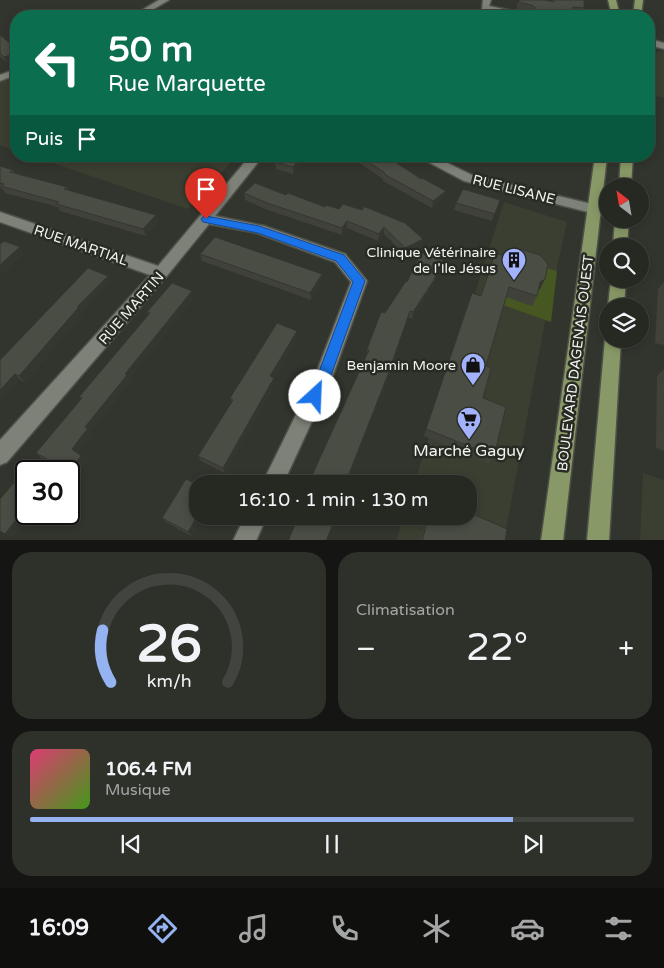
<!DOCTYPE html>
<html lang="fr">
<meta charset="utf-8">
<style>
:root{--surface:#262822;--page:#2e302a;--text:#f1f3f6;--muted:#a4a6a5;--line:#424440;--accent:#95b2f1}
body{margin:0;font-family:"Varela Round",sans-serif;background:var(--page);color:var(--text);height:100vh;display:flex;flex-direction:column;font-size:19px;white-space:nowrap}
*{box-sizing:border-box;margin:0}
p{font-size:16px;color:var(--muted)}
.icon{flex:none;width:28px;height:28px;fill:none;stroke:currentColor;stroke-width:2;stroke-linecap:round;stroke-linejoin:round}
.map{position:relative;height:540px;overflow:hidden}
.sheet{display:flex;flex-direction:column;gap:12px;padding:12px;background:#151613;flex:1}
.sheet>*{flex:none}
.hud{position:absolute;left:10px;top:10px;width:645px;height:152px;border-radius:20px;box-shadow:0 2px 8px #0003,0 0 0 1px var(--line);background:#0b6e4f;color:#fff;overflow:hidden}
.needle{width:32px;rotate:329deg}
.fabs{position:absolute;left:599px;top:178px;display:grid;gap:10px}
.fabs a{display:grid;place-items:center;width:50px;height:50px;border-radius:50%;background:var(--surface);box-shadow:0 2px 8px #0003,0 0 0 1px var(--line);font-size:25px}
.speed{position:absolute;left:15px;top:460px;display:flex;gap:10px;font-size:25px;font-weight:700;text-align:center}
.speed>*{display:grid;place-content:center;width:65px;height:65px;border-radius:50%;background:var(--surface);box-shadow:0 2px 8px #0003,0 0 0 1px var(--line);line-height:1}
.speed .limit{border:2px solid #111;border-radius:8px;background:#fff;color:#111}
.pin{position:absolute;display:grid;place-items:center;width:42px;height:42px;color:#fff;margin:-51px -21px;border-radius:50% 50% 50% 0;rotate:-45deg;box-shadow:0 0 5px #0007}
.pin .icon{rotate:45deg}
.me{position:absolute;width:55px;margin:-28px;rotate:25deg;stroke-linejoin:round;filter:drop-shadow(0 0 4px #0008)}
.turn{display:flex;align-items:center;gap:18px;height:105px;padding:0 15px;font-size:22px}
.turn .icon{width:65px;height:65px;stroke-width:2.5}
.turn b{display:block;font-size:35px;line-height:42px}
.then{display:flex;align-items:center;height:48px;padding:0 15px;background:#0003;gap:10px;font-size:19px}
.big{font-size:38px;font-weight:600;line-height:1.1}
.sheet .tile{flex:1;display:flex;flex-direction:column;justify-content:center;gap:8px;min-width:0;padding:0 18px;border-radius:20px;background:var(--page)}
.sheet .dial{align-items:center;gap:0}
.dial svg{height:130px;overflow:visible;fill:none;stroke:var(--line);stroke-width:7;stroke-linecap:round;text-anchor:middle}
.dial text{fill:var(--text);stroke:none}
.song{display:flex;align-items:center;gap:15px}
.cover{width:60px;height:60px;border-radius:8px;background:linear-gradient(135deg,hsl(340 70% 55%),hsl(100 70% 35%))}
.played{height:5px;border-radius:2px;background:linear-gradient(90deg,var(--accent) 80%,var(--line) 80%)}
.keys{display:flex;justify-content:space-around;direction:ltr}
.heat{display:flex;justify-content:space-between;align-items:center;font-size:28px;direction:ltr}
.sheet .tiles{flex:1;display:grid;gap:12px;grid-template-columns:1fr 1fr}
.tile:last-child{grid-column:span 2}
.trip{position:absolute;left:189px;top:475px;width:288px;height:50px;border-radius:20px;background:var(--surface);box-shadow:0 2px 8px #0003,0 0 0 1px var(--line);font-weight:600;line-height:50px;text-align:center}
.menu{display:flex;height:80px;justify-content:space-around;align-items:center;background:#0f100e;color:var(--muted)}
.menu .icon{width:35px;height:35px}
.menu .active{color:var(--accent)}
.menu b{font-size:22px;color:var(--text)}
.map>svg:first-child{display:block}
.built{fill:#3a3f31}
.green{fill:#465721}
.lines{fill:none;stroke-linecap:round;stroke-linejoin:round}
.minor-casing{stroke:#4e5149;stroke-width:3}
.major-casing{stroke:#4e5149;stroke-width:3}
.minor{fill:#7e8178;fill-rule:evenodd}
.major{fill:#889967;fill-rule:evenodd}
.wall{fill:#40423a}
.shaded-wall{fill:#343630}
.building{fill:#4a4d44;stroke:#343630}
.route{fill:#1a73e8;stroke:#114b97}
.labels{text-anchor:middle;stroke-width:5;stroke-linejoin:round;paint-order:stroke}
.street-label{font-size:14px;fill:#f2f4ef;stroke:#282b23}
.poi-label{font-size:14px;fill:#f2f4ef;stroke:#282b23;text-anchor:end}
.near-poi-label{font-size:16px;fill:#f2f4ef;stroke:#282b23}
</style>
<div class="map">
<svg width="664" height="541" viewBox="0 0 664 541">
<rect width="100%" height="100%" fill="#32352d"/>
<path class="built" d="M660 51 664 52V98L651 95 652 54Z
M16 72V151L0 145V78Z
M32 156H237L188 209Z
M504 202 567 222 545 322 504 540 396 541 404 516H468V484H414Z
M643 473 664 480V540H640Z"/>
<path class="green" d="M536 265 557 271 551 322 503 305 505 297Z"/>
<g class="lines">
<defs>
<path id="minor" d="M159 0H169L142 16H132Z
M483 0H491L489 6 528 14 532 16H516L482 10Z
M649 39 664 43V49L649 45Z
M16 69V75L0 81V75Z
M250 156H263L215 216 264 226 345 254 367 281 332 378 283 484H262L315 376 351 282 335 262 257 233 209 224 166 277 7 462 0 465V440L150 275 0 222V212L158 266Z
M417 156H433L472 175 608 208V217L464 181Z
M245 516H267L256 541H233Z"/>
<path id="major" d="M608 0H616L620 16H612Z
M635 0H643L641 16H633Z
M595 156H607L563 541H541Z
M621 156H633L631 186H619Z
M615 219H629L627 246H613Z
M611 279H626L624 306H608Z
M608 334V339H621L609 541H587L605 339Z"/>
</defs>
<use href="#minor" class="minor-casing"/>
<use href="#major" class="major-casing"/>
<use href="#minor" class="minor"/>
<use href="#major" class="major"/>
</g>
<path class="wall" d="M552 0H584V8L582 16 516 10 518 2 552 1Z
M0 35 16 48V60L7 63 0 57Z
M280 156H306V158L293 174 276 169 275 162Z
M349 156H386L421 179 445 198 432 208 383 181V179Z
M0 166 13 170 15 173 67 187 69 190 159 222 146 236 60 211 58 207 5 193 3 189 0 188Z
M244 193 286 195 325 207 339 209 362 210 363 206 423 239 421 246 404 254 384 234 378 241 347 228 342 235 268 210 245 200Z
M500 200 492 221 454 210 456 203Z
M510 246 545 279 540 289 538 290 537 296 532 306 506 297 486 366 483 398 494 456 489 464 424 436 472 293 480 296 506 257Z
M200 254 322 274V280L311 300 202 261Z
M443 260 441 266 432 287 412 319 408 317 386 383 346 484H311L310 480 367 355V349L385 313 407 282Z
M111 282 82 312 83 314 25 382 20 380 0 360Z
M664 282V345L655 343 658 289Z
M194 297 130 379 131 381 91 431 93 434 78 453 86 461 69 483V471L57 466 41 458 36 453 81 399 79 397 148 315 147 312Z
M298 337 274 378 275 384 225 473 201 461 198 456 232 402 230 398Z
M664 369V451L656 448 657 376Z
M202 516 191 536 166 522 162 518Z
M427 516H468L505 541H420Z"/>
<path class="shaded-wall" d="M16 53V60L7 63 4 57Z
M302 156H306V158L293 174V167Z
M446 191 445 198 432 208 433 201Z
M156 215 159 222 146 236 143 229Z
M347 221V228L342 235V228Z
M384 227V234L378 241 379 234Z
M423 239 421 246 404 254 405 248Z
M20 247 25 254 0 276V265Z
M443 260 441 266 432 287 412 319 413 312Z
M322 274V280L311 300 310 293Z
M108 276 111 282 82 312 83 314 25 382 19 376 77 307Z
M545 279 540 289 535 292 540 282Z
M192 291 194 297 130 379 131 381 91 431 93 434 77 454 72 449 85 427 125 374Z
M410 311 386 383 346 484H345Z
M297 331 298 337 274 378 275 384 225 473 223 468 270 376Z
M15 374 20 380 0 403V390Z
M81 456 86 461 69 483V472Z
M26 507V514H31L12 538 5 534Z
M198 515V516H202L191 536 188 532Z
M333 524V528L328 541H326Z"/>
<path class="building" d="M520 0H545L554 2V0H584V8L573 7 571 16H509L513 10H536L535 7 531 5 518 2Z
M0 35 16 48V53L4 57 0 53Z
M280 156H302L293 167 275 162Z
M359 156H386L421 179 422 178 446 191 433 201 384 174 385 173Z
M0 166 13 170 10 172 67 187 64 189 156 215 143 229 56 204 59 202 1 186 4 184 0 183Z
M255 183 286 195 288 193 325 207 326 205 339 209 343 204 362 210 364 207 363 206 405 223 423 239 405 248 384 227 379 234 347 221 342 228 267 203 244 193Z
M463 189 500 200 495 214 456 203Z
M215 237 322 274 310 293 200 254Z
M4 241 20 247 0 265V244Z
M510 246 540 255 548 264 545 279 540 282 537 296 509 287 486 366 491 368 483 398 506 407 494 456 426 429 472 293 481 296 495 253 507 257Z
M421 253 443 260 434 280 413 312 410 311 387 377 345 484H319L310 480 369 350 367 349 381 312 385 313 406 281 407 282Z
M88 268 108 276 77 307H79L19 376 15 374 0 390V360Z
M172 283 192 291 125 374 127 375 85 427 88 428 72 449 81 456 69 472 53 471 58 465 36 453 82 398 79 397 150 313 147 312Z
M277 323 297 331 270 376 274 378 223 468 198 456 233 400 230 398Z
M18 478 26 483V507L5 534 0 531V499Z
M186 479 198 485V515L188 532 162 518Z
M468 512 507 529 505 541H422L429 516H468Z
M299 516H316L333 524 326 541H288Z"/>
<path class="route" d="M206 216 259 226 344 255 363 278 365 281 330 378 320 400 315 402 310 400 308 396 317 377 353 282 336 261 258 233 203 222 201 219 203 217Z"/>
<defs>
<symbol id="building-pin" viewBox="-11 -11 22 30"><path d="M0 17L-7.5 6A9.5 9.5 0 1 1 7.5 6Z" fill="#a2b2fd" stroke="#282b23"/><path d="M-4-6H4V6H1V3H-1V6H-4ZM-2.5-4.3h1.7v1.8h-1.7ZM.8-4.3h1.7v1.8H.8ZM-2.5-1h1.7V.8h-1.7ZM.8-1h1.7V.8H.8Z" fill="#111"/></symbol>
<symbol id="shop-pin" viewBox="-11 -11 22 30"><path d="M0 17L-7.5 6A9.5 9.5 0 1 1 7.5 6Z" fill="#a2b2fd" stroke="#282b23"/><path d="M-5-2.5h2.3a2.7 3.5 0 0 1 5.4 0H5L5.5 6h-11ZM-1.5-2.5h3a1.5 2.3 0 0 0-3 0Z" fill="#111"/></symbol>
<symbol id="supermarket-pin" viewBox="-11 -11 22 30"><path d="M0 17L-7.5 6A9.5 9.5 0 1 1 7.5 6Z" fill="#a2b2fd" stroke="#282b23"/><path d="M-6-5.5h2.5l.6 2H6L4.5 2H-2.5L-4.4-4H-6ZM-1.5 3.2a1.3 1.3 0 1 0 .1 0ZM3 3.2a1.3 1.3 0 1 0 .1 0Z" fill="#111"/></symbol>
</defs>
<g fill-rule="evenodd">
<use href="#building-pin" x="500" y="246" width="28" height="38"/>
<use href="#shop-pin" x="459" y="351" width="28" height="38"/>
<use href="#supermarket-pin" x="455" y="405" width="28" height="38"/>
</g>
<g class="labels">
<g class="street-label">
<text transform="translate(514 189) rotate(14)" y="5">RUE LISANE</text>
<text transform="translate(81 245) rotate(19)" y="5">RUE MARTIAL</text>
<text transform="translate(131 308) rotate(-49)" y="5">RUE MARTIN</text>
<text transform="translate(575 363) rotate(-83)" y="5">BOULEVARD DAGENAIS OUEST</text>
</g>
<g class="poi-label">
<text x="496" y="257">Clinique Vétérinaire<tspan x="496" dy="16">de I'Ile Jésus</tspan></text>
<text x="456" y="370">Benjamin Moore</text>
</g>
<g class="near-poi-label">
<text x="469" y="456">Marché Gaguy</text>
</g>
</g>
</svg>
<div class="fabs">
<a><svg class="needle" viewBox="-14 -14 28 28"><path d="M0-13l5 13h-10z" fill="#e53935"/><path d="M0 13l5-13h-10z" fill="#a4a6a5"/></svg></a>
<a><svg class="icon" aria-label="search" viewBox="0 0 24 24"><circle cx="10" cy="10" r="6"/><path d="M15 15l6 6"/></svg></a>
<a><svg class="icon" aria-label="layers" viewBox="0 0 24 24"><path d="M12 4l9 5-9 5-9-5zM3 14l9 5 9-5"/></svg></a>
</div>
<div class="speed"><div class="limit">30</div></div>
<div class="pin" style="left:206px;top:219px;background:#d93025"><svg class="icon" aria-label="arrive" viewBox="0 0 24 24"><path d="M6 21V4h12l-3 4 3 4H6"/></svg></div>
<svg class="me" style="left:315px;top:396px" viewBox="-20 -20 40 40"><circle r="19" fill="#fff"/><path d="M0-13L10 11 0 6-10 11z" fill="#1a73e8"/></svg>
<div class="trip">16:10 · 1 min · 130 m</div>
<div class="hud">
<div class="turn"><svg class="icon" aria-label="left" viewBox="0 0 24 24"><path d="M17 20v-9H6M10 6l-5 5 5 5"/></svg><div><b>50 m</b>Rue Marquette</div></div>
<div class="then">Puis<svg class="icon" aria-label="arrive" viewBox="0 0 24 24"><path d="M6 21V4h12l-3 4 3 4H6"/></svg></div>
</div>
</div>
<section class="sheet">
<div class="tiles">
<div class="tile dial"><svg viewBox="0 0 100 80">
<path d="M14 69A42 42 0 1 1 86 69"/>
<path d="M14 69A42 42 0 0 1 9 37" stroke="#95b2f1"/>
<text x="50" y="56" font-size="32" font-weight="700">26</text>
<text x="50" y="72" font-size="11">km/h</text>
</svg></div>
<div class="tile"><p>Climatisation</p>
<div class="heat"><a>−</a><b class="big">22°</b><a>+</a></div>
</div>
<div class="tile">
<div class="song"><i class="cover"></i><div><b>106.4 FM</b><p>Musique</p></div></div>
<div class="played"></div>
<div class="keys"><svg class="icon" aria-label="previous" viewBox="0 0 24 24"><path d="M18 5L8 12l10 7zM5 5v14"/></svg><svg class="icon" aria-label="pause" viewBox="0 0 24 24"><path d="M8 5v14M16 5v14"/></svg><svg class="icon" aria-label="next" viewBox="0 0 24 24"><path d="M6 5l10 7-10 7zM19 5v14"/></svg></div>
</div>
</div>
</section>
<nav class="menu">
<b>16:09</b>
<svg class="icon active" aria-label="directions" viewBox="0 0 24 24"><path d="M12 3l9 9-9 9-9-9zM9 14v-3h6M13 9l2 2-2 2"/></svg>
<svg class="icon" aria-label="music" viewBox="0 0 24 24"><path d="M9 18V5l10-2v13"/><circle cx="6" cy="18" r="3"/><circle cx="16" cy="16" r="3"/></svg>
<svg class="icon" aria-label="phone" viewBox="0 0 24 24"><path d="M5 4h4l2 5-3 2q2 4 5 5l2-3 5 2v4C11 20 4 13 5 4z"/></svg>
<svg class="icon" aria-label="climate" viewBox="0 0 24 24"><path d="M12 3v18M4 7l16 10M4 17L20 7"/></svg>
<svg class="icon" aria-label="car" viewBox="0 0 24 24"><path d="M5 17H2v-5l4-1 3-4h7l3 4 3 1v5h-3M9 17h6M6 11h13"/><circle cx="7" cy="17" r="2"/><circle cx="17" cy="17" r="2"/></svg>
<svg class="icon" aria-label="filters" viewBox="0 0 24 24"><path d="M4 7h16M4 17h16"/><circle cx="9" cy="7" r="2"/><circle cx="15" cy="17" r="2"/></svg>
</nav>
